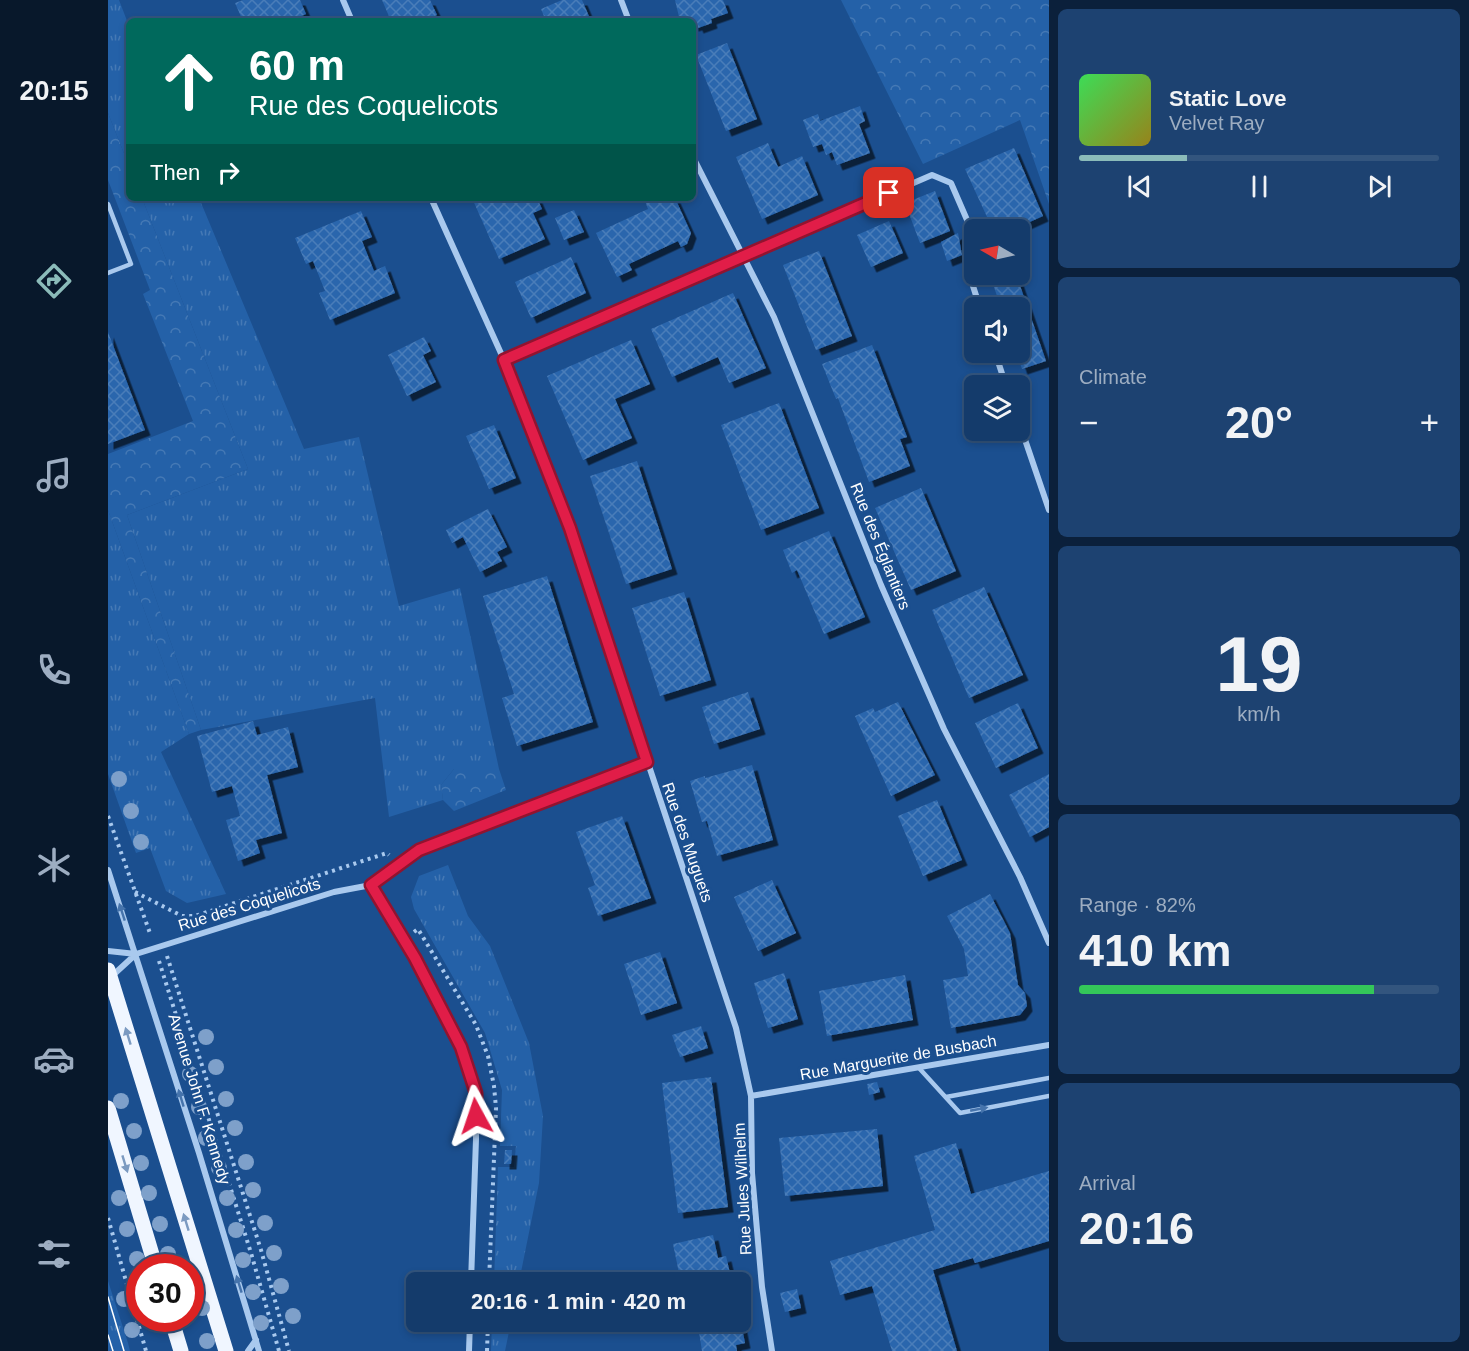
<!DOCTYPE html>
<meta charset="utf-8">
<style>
:root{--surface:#143b6b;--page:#1d4271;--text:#f1f3f6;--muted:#9dadc1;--line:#33557e;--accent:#8bbbb9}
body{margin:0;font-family:Arial,sans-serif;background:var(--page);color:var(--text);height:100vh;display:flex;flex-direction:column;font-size:22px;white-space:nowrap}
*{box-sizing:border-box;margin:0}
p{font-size:20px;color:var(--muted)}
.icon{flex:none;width:33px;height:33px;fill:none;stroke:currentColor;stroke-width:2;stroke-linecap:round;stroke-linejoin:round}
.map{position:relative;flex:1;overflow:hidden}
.details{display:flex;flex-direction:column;gap:9px;padding:9px;background:#0b203b;width:420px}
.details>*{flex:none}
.guide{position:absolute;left:18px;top:18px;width:570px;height:183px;border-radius:9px;box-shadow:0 3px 9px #0003,0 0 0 2px var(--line);background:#00695c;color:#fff;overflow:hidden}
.needle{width:39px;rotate:279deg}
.buttons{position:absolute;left:856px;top:219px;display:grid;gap:12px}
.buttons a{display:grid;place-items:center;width:66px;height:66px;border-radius:9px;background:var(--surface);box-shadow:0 3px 9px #0003,0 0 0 2px var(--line);font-size:30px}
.speed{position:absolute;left:18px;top:1254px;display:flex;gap:12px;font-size:30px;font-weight:700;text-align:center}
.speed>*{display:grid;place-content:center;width:78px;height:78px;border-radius:50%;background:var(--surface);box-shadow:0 3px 9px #0003,0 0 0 2px var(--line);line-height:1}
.speed .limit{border:9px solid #d22;background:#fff;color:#111}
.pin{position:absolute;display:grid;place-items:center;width:51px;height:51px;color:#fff;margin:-26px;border-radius:12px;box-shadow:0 3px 9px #0006}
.me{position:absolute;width:66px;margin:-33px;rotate:355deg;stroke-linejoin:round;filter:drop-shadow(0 0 4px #0008)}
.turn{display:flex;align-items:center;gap:21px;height:126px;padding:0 24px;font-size:27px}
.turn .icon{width:78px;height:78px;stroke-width:2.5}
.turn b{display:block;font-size:42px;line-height:51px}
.then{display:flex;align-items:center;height:57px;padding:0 24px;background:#0003;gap:12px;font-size:22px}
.big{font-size:45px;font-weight:600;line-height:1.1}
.details .tile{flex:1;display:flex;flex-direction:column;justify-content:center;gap:9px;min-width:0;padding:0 21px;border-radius:9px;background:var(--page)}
.details .dial{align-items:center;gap:0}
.dial b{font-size:78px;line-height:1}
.song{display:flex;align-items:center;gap:18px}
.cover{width:72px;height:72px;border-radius:9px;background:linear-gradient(135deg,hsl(130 70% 55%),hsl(50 70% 35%))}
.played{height:6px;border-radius:3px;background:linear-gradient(90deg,var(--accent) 30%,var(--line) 30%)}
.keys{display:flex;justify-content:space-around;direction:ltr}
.heat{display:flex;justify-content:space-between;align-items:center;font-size:33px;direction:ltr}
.charge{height:9px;border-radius:4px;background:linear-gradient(90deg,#34c759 82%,var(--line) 0)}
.trip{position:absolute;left:298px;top:1272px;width:345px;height:60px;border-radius:9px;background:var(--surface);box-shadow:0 3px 9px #0003,0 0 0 2px var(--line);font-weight:600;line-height:60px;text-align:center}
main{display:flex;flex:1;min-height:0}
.tab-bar{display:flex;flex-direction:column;width:108px;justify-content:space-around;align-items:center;background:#08182b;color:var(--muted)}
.tab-bar .icon{width:42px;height:42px}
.tab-bar .current{color:var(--accent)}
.tab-bar b{font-size:27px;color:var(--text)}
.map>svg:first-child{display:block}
.grass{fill:url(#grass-tufts)}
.forest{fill:url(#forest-crowns)}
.building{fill:url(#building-cross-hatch);filter:url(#shadow)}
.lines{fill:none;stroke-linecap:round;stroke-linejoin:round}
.path{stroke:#a9c9ee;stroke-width:4;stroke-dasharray:3 4.5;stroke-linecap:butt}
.service{stroke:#a9c9ee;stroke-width:4.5}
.minor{stroke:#a9c9ee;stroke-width:6}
.primary{stroke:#f0f6ff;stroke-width:15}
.tram{stroke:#fff;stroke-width:1.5}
.tree{fill:#7ea0ca}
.oneway{fill:#4674ac}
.oneway2{fill:#7b9ac1}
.route-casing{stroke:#92132f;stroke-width:15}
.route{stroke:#e11d48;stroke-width:10}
.labels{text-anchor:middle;stroke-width:6;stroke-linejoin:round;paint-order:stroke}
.street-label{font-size:16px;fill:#fff;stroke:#1b4f8f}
</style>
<main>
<nav class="tab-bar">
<b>20:15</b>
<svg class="icon current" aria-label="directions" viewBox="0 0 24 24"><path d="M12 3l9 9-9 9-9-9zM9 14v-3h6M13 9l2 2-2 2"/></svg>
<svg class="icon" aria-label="music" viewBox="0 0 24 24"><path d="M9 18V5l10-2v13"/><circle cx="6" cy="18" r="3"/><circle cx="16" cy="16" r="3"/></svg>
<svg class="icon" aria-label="phone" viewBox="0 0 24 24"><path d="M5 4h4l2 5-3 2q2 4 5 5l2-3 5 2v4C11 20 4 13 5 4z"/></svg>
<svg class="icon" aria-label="climate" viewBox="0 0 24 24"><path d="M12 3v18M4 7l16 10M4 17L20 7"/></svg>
<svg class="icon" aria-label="car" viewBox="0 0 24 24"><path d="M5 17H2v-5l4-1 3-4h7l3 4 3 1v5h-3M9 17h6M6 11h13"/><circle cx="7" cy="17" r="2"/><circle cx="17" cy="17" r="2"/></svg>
<svg class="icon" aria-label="filters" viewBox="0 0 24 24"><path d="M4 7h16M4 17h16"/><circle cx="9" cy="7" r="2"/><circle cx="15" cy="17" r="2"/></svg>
</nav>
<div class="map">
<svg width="941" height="1351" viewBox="0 0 941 1351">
<defs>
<pattern id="grass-tufts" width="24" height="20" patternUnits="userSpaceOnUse" patternTransform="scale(1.5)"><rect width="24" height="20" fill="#2461a8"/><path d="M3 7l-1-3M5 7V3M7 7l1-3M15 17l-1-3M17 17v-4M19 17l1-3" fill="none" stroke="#4579b5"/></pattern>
<pattern id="forest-crowns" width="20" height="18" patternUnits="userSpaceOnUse" patternTransform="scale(1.5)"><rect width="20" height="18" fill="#2461a8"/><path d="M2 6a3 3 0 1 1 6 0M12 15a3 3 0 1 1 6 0" fill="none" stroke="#4579b5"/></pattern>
<pattern id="building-cross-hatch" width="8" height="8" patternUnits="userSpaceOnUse" patternTransform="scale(1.5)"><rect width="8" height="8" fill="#2a66ad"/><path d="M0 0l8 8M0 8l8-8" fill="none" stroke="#4a7db9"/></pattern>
<filter id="shadow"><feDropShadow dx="5.5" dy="5.5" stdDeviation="0" flood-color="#0009"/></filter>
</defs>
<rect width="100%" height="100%" fill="#1b4f8f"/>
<path class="grass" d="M0 0H11L21 26V166L0 113Z
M34 198H91L196 449 251 437 291 606 352 588 391 769H346L333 785 335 800 281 817 267 698 93 730 19 515 140 469Z
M0 510 81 734 53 752 118 894 79 903 58 891 42 848 28 853 0 774Z
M340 865 360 916 382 946 421 1043 435 1116 431 1183 411 1282H386L390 1167H406L408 1146H392L394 1090 377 1033 306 909 303 897 311 876Z
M0 1281 20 1343 22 1351H0Z
M384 1322H403L397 1351H383Z"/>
<path class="forest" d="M733 0H941V204L912 120 815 164Z
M0 113 21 166V198H34L140 469 19 515 93 730 81 734 0 510V454L85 421 35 294 42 290 0 180Z
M346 769H391L398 790 346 811 335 800 333 785Z"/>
<path class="building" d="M135 0H192L198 14 182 21H135L127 3Z
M274 0H322L329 15 315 21H283Z
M454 0H474L483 21H438L433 9Z
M567 0H615L620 13 603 19 604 23 590 28 589 25 585 26V21H572Z
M619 43 649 119 618 131 588 55Z
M752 106 757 121 751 124 762 153 729 165 724 152 718 155 714 144 705 147 695 120 710 114 712 121Z
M660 143 670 167 694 156 710 195 654 219 628 157Z
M906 148 935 216 904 230H885L857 169Z
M827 191 842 231 812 243 797 203Z
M364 198H429L434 209 425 213 437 239 391 259Z
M543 198H567L583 233 579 244 573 247 570 241 521 264 524 270 509 277 488 233 540 209 537 201Z
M466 210 476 232 456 240 447 218Z
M253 211 264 237 254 241 266 271 277 266 287 293 222 320 211 293 217 291 205 261 198 264 187 238Z
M781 221 795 253 763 267 749 235Z
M850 233 854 255 839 261 833 242Z
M711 251 744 336 708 350 675 265Z
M463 257 478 293 423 318 407 282Z
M893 274H908L938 361 914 369 908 352H912V308H893L883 278Z
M625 293 658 368 621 383 610 357 564 377 543 329Z
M0 332 37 430 0 444Z
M316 337 323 351 315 355 328 382 299 396 280 355Z
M523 340 542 384 507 399 524 438 475 460 439 376Z
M764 345 799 437 792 439 802 466 761 482 730 398 728 399 714 364Z
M671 403 711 508 653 530 613 425Z
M386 425 408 478 381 489 358 436Z
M529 461 564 569 518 584 482 476Z
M813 488 848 571 803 590 767 508Z
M380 509 399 547 389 552 394 561 372 572 355 537 344 543 338 530Z
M721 531 757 617 716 634 689 570 684 573 675 550Z
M439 576 485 722 409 746 394 698 406 694 375 596Z
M876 587 915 675 861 698 824 610Z
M576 592 603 680 552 696 524 608Z
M640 692 652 729 606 744 594 707Z
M790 702 827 775 783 796 747 716 765 708 767 712Z
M910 703 930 748 888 768 867 723Z
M145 721 149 735 180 727 190 767 159 775 174 833 148 840 152 853 130 861 118 820 132 816 124 786 104 792 89 736Z
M644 765 665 840 609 856 599 821 594 822 582 781 597 776V778Z
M941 774V827L922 837 901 795Z
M829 800 854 860 815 876 790 816Z
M514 816 543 898 490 916 480 888 487 885 468 832Z
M664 880 688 933 650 951 626 897Z
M882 894 902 933 910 985 917 993 919 1006 912 1015 843 1028 835 980 860 976 856 949 839 916Z
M552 952 569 1003 533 1015 516 964Z
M676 973 690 1019 660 1028 646 983Z
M797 975 805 1020 719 1036 711 991Z
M593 1026 600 1048 572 1057 564 1035Z
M603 1077 620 1207 570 1213 554 1083Z
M769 1082 772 1092 761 1095 759 1084Z
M769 1129 775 1186 677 1196 671 1138Z
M848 1143 863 1194 941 1171V1241L867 1263 865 1258 825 1270 849 1351H784L764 1286 732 1295 722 1261 827 1230 806 1156Z
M397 1150H404L403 1164H396Z
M605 1235 610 1258 618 1256 624 1282H578L576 1272 571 1273 565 1244Z
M689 1289 693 1308 677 1312 672 1293Z
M633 1323 637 1343 628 1345 629 1351H594L591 1332Z"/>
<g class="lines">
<path class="path" d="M0 816 43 936
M27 892 74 916H87L279 853 281 855
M306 932 310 929 368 1025 380 1056 386 1086 388 1108 381 1282
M59 956 153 1250 181 1351
M51 961 143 1253 171 1351
M0 1218 38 1351
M379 1351 380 1322"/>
<path class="service" d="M0 204 23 264 0 273
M811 1068 852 1113 941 1096
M838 1097 941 1078"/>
<path class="minor" d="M235 0 244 21
M513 0 521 21
M585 157 666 317 773 585 836 729 912 877 941 943
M323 198 396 360 462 528 628 1028 643 1096 644 1173 654 1287 664 1351
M887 352 898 386
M396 360 824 175 843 183 866 236 865 286 872 308
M912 425 941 510
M0 870 91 1153 151 1351
M263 885 307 958 353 1047 368 1093V1139L363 1282
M0 951 28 954
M4 976 28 954 226 892 263 885 311 850 539 763
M643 1096 941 1045
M140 1351 148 1340
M361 1351 362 1322"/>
<path class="primary" d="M0 970 118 1351
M0 1108 48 1268
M63 1318 73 1351"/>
<path class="tram" d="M0 1297 16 1351
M0 1335 5 1351"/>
</g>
<g class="tree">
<circle cx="11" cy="779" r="8"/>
<circle cx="23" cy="811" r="8"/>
<circle cx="33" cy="842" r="8"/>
<circle cx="98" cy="1037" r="8"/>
<circle cx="108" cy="1067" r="8"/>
<circle cx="82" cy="1074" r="8"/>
<circle cx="118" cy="1099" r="8"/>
<circle cx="13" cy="1101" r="8"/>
<circle cx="91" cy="1107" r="8"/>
<circle cx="127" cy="1128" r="8"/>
<circle cx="26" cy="1131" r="8"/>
<circle cx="98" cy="1138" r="8"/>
<circle cx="138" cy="1162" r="8"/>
<circle cx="33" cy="1163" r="8"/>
<circle cx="111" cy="1168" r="8"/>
<circle cx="145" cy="1190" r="8"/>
<circle cx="41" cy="1193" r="8"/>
<circle cx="11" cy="1198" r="8"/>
<circle cx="119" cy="1198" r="8"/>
<circle cx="157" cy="1223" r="8"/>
<circle cx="52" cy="1224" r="8"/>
<circle cx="19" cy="1229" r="8"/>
<circle cx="128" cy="1230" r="8"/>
<circle cx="166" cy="1253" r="8"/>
<circle cx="60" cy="1254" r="8"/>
<circle cx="29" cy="1259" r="8"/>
<circle cx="135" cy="1260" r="8"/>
<circle cx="173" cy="1286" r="8"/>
<circle cx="145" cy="1292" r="8"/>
<circle cx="16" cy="1299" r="8"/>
<circle cx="94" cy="1308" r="8"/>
<circle cx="185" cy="1316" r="8"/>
<circle cx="153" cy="1323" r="8"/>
<circle cx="24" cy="1330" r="8"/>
<circle cx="99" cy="1341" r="8"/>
</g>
<defs><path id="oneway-solid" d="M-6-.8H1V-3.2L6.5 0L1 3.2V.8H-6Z" transform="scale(1.5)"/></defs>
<g class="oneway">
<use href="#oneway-solid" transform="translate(14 912) rotate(-108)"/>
<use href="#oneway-solid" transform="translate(73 1098) rotate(-107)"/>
<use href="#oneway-solid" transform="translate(871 1109) rotate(-11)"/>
<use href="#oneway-solid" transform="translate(131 1284) rotate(-107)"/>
</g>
<g class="oneway2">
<use href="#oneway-solid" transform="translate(20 1036) rotate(-107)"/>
<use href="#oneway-solid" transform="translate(17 1164) rotate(73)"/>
<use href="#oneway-solid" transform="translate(78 1222) rotate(-107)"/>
</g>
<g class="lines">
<defs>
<path id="route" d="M368 1116V1093L353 1047 307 958 263 885 311 850 539 762 462 528 396 360 781 193"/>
</defs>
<use href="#route" class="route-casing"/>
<use href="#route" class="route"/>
</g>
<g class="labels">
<g class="street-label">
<text transform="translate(773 546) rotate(68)" y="6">Rue des Églantiers</text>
<text transform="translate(580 842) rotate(71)" y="6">Rue des Muguets</text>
<text transform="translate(141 904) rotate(-17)" y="6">Rue des Coquelicots</text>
<text transform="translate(790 1057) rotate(-10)" y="6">Rue Marguerite de Busbach</text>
<text transform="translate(92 1099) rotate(73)" y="6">Avenue John F. Kennedy</text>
<text transform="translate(634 1189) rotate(-93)" y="6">Rue Jules Wilhelm</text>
</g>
</g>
</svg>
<div class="buttons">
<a><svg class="needle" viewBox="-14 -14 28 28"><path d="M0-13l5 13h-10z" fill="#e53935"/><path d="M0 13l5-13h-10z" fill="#9dadc1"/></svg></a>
<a><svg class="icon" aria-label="sound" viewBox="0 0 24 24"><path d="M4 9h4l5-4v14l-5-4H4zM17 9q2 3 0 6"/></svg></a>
<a><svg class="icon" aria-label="layers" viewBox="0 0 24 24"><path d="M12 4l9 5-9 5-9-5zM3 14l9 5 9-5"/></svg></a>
</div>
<div class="speed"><div class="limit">30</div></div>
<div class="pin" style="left:781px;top:193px;background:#d93025"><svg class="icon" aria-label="arrive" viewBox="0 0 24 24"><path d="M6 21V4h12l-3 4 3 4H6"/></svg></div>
<svg class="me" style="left:368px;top:1116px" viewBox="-20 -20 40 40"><path d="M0-17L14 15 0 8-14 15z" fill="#e11d48" stroke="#fff" stroke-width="4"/></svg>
<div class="trip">20:16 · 1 min · 420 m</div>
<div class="guide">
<div class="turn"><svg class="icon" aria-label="ahead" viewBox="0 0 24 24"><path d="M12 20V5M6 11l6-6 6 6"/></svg><div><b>60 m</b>Rue des Coquelicots</div></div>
<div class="then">Then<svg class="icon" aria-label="right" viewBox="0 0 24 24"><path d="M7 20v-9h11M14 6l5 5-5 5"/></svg></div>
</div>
</div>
<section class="details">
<div class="tile">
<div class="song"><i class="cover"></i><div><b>Static Love</b><p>Velvet Ray</p></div></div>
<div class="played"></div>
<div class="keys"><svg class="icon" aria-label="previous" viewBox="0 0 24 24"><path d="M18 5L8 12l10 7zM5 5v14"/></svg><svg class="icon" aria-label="pause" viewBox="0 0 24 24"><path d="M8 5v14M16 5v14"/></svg><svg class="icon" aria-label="next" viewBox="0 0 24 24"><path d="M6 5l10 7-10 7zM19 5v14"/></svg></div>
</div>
<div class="tile"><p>Climate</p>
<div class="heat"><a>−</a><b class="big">20°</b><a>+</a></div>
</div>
<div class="tile dial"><b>19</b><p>km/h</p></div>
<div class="tile"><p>Range · 82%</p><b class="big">410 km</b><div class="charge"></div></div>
<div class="tile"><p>Arrival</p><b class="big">20:16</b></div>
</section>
</main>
